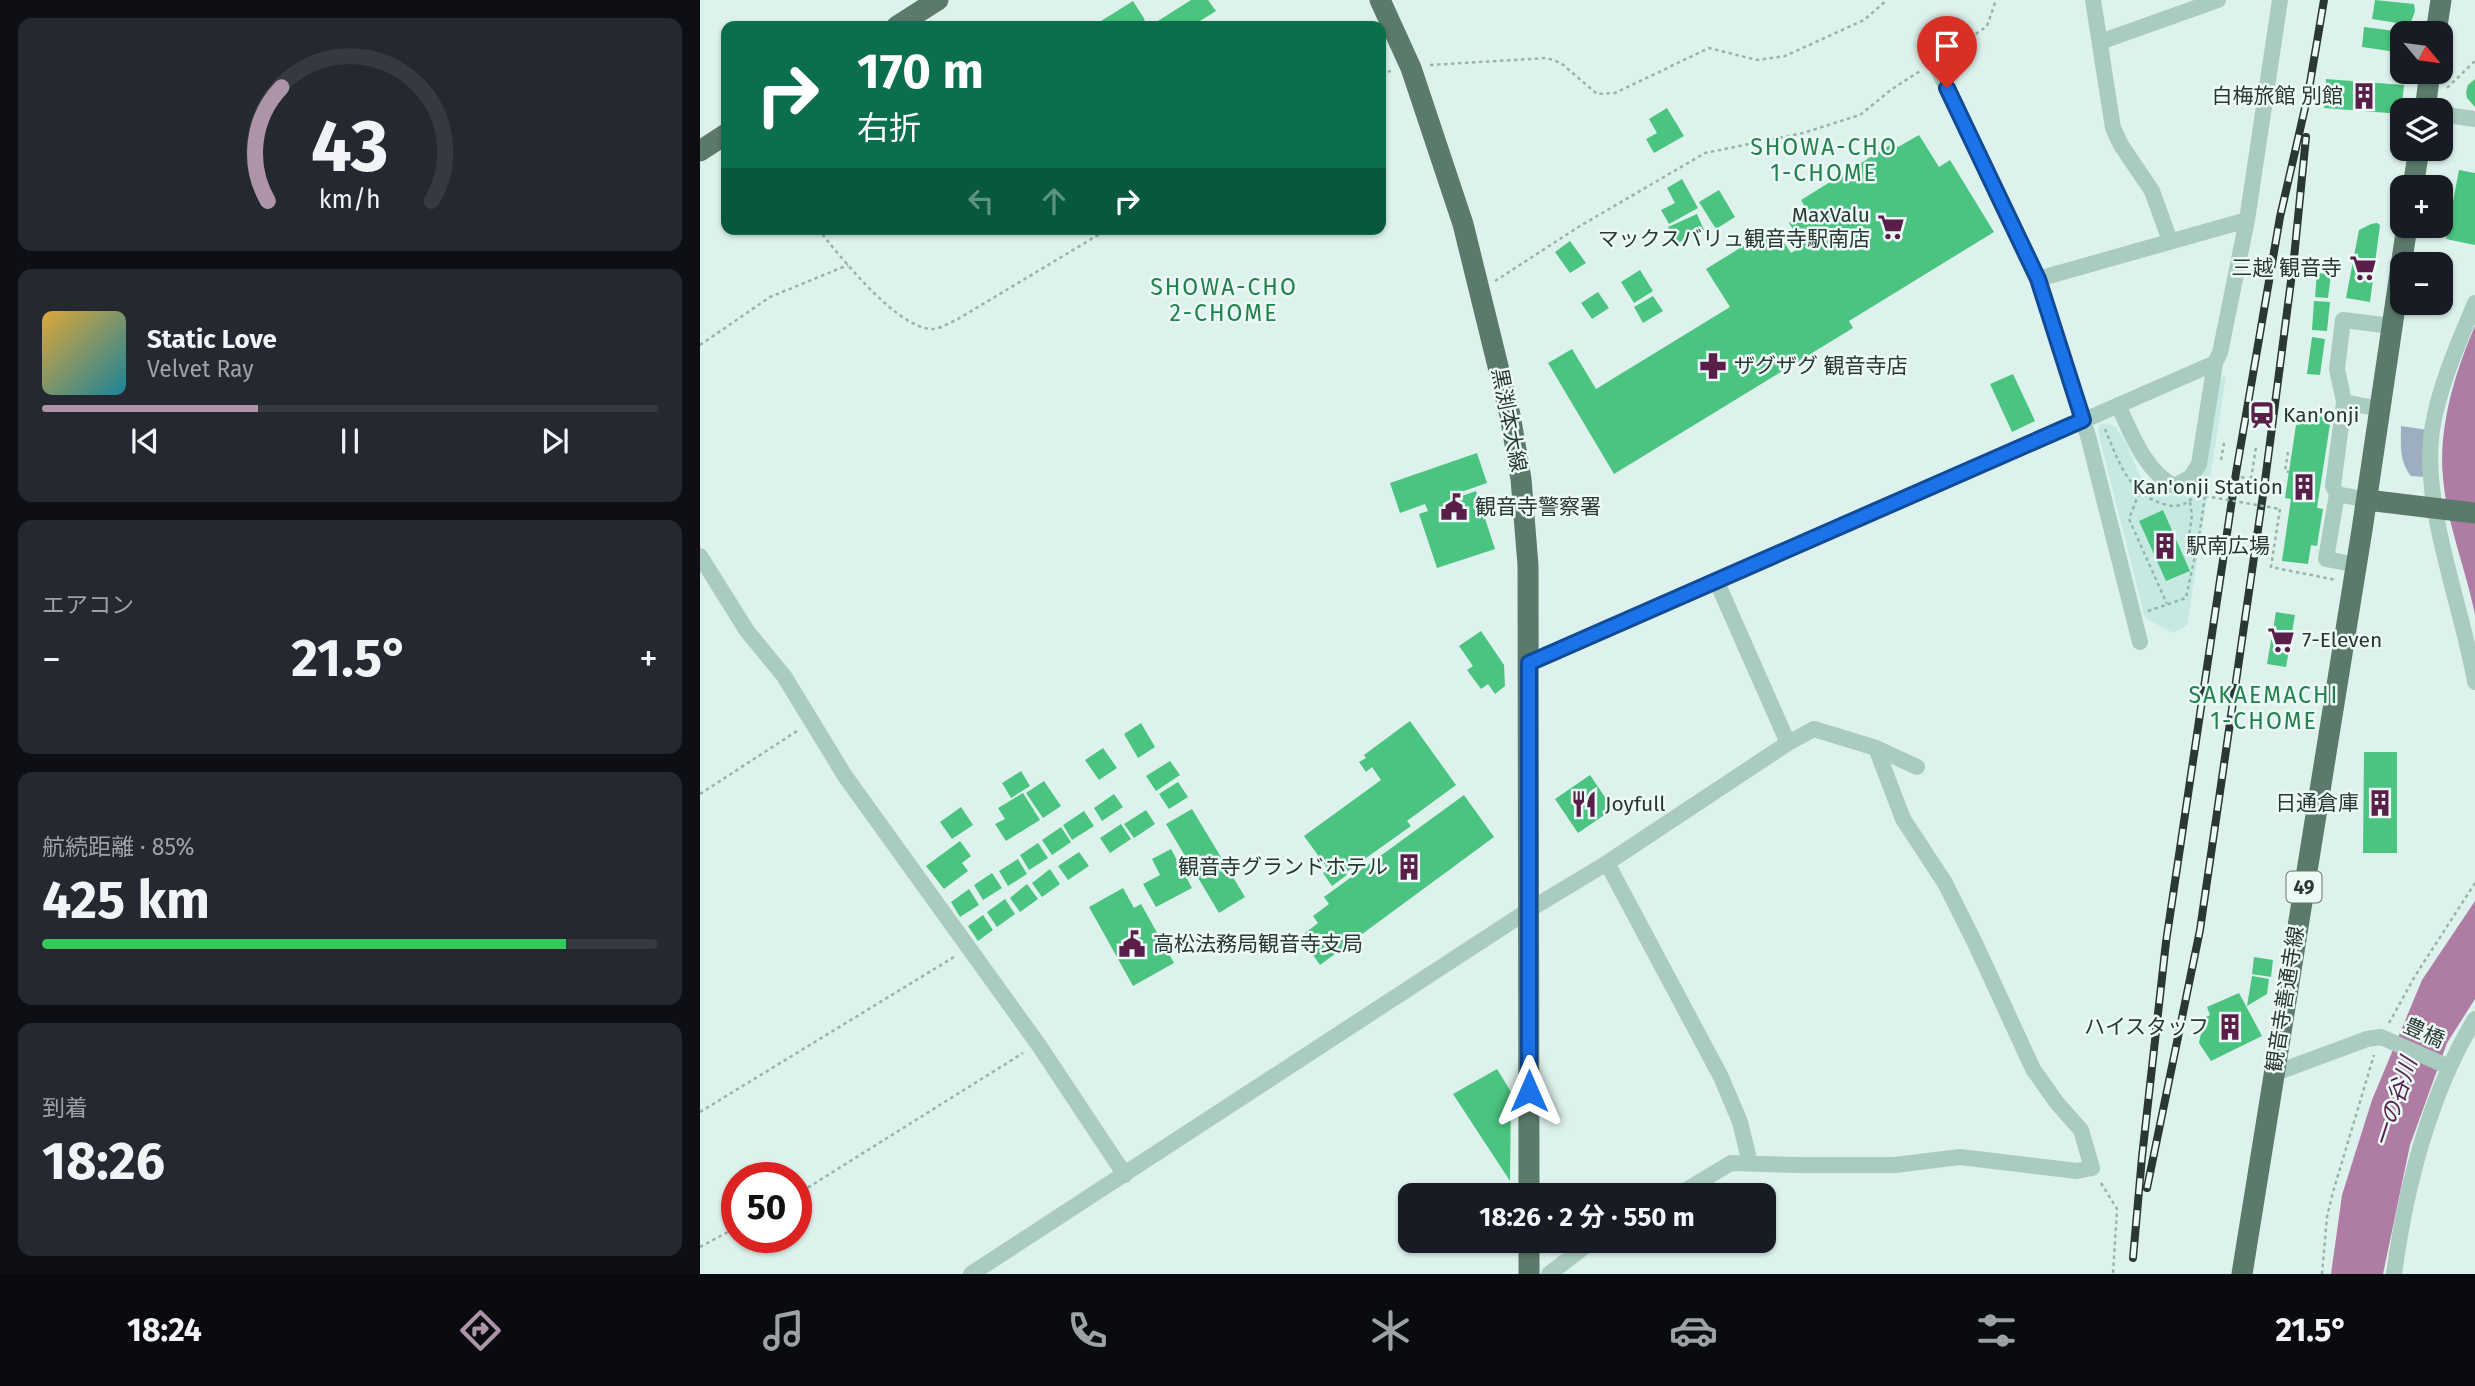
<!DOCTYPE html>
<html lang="ja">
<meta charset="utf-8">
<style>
:root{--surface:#171b24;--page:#242831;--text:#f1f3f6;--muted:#9ea1a6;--line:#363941;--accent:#ad94a8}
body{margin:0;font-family:"Fira Sans","Noto Sans JP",sans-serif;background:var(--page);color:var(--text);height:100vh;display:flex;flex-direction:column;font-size:26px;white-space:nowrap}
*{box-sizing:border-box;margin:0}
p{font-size:23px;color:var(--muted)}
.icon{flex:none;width:38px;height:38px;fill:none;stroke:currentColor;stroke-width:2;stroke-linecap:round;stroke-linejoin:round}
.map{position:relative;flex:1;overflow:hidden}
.details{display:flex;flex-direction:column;gap:18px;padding:18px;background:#0d0f14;width:700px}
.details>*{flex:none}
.guide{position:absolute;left:21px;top:21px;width:665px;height:214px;border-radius:14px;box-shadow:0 2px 5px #0004;background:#0b6e4f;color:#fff;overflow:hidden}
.needle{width:46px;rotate:119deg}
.controls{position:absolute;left:1690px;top:21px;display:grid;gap:14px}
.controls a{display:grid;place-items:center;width:63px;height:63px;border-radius:14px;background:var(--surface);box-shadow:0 2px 5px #0004;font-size:35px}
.speed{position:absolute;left:21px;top:1162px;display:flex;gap:14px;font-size:35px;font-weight:700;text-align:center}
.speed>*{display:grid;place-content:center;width:91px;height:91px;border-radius:50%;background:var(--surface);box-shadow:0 2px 5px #0004;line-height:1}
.speed .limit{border:10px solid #d22;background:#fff;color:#111}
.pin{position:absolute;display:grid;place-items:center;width:60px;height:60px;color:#fff;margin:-72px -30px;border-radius:50% 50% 50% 0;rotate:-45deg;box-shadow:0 0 7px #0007}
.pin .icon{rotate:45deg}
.me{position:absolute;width:77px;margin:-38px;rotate:0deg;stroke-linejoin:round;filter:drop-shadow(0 0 5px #0008)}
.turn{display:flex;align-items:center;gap:24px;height:147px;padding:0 21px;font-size:32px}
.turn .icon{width:91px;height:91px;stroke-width:2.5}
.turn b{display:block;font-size:49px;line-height:60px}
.lanes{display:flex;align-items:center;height:66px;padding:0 21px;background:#0003;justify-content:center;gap:35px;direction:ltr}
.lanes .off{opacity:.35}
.big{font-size:52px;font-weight:700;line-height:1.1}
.details .card{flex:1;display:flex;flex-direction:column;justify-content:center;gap:10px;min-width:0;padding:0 24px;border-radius:14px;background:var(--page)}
.details .dial{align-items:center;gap:0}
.dial svg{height:182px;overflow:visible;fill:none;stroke:var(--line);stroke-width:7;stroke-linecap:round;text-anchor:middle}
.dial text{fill:var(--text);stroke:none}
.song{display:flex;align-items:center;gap:21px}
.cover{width:84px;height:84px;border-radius:10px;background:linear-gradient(135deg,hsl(40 70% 55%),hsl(190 70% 35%))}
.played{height:7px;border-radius:4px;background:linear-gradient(90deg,var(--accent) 35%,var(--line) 35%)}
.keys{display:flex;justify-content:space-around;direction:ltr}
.heat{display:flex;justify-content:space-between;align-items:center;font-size:38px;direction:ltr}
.charge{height:10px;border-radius:5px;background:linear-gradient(90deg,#34c759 85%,var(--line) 0)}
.trip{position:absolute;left:698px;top:1183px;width:378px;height:70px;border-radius:14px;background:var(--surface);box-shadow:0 2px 5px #0004;font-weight:700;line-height:70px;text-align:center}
.dock{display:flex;height:112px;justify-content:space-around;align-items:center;background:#090b0e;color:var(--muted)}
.dock .icon{width:49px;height:49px}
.dock .on{color:var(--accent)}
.dock b{font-size:32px;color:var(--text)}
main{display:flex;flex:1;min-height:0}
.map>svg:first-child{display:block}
.green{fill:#9eaec1}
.plaza{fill:#c6eae1}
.water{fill:#af7da3}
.building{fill:#4bc481}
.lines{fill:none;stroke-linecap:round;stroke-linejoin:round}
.path{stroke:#94b6aa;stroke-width:2.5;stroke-dasharray:3.5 3.5;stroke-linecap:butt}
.minor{stroke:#aacbc0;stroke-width:16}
.major{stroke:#5b7a6c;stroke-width:21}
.rail-casing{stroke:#293831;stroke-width:8}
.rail{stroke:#ebfaf6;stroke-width:5;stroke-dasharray:16;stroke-linecap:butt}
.path-bridge{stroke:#94b6aa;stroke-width:2.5;stroke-dasharray:3.5 3.5;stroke-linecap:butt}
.route-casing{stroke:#114b97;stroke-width:18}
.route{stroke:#1a73e8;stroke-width:12}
.labels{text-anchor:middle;stroke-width:5;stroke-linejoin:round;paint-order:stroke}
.shield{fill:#ebfaf6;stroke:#63726c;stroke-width:2}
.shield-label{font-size:19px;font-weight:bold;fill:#293831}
.poi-label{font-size:21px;fill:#293831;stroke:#ebfaf6;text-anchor:end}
.street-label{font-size:21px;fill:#293831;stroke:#ebfaf6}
.neighbourhood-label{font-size:23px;letter-spacing:2px;fill:#23804c;stroke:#ebfaf6}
.water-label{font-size:23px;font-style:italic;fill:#591f49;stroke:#ebfaf6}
</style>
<main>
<section class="details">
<div class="card dial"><svg viewBox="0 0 100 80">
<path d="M14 69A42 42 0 1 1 86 69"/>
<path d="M14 69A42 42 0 0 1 20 19" stroke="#ad94a8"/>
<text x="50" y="56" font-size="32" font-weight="700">43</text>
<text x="50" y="72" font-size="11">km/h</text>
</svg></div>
<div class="card">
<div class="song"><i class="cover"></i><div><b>Static Love</b><p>Velvet Ray</p></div></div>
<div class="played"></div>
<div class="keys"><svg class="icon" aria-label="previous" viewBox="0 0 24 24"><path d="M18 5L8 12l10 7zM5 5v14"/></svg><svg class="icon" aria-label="pause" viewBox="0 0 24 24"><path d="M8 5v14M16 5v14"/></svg><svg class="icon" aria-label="next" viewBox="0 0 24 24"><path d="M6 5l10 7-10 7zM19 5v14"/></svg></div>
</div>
<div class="card"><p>エアコン</p>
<div class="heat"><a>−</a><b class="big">21.5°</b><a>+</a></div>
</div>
<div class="card"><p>航続距離 · 85%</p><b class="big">425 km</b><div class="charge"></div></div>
<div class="card"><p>到着</p><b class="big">18:26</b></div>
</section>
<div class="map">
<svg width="1775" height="1274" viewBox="0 0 1775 1274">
<rect width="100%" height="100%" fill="#def2ed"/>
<path class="green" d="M1701 426 1728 430 1725 477 1711 476C1699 461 1701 445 1701 426Z"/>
<path class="plaza" d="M1526 376 1487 626 1473 633 1445 618 1398 432 1399 425 1408 423 1416 427 1427 445 1439 474 1450 487 1461 494 1472 496 1492 484 1518 378Z"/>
<path class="water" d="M1775 326V615C1766 569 1747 525 1743 478 1738 428 1755 372 1775 326Z
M1775 901V999L1747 1043 1710 1145 1683 1274H1631L1642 1195 1672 1100 1722 980Z"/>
<path class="building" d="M491 0H508L516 11 492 26H450Z
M1675 0 1714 4 1715 11 1710 25 1672 19Z
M433 1 445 20 436 26H393Z
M1664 27 1703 32V53L1662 47Z
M1626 79 1704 85 1701 114 1624 108Z
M1775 79V107L1767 98 1766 92 1768 85Z
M967 108 984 136 954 153 946 139 957 133 949 119Z
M1219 135 1239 167 1250 160 1294 232 1149 321 1153 328 914 474 848 363 872 349 896 389 1030 307 1006 269 1074 227 1091 253 1103 246 1089 223 1107 211 1101 200 1195 142 1198 147Z
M1759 170 1775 173V245L1746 239Z
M982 179 998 208 969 224 961 210 975 203 967 188Z
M1019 190 1035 217 1016 229 999 202Z
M997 214 1004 230 976 244 968 227Z
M1677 223 1680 225 1670 302 1646 298 1659 230 1671 224Z
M870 241 886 263 870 273 855 252Z
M940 270 953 291 934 303 921 282Z
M1617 273 1631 274 1628 298 1615 297Z
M898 292 909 308 892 319 881 303Z
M953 296 963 311 943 323 934 307Z
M1614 301 1630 302 1627 331 1612 330Z
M1612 337 1625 339 1620 375 1607 374Z
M1313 374 1335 421 1312 432 1290 384Z
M1601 414 1631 418 1617 508 1623 509 1617 546 1611 545 1608 564 1582 561 1591 499 1585 498 1596 425 1600 424Z
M777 453 787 483 761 492 762 496 776 491 795 549 737 568 719 514 728 511 725 504 700 513 690 483Z
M1463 510 1490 571 1466 581 1439 521Z
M1576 612 1595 615 1586 667 1567 664Z
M781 631 804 665 805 686 795 694 788 684 781 689 767 670 773 666 759 646Z
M710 721 756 785 707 821 711 826 645 873 647 875 632 886 623 873 628 869 604 836 681 780 672 767 666 772 659 762 666 758 664 755Z
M441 723 455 747 438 758 424 734Z
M403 748 417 768 399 780 385 760Z
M1664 752H1697V853H1663Z
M470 761 480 775 456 791 446 776Z
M321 771 330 786 311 798 302 783Z
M890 775 913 809 878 833 855 799Z
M344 781 361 806 343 818 326 793Z
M478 782 488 797 469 809 459 794Z
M323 793 340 820 306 841 295 824 305 819 298 808Z
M414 794 423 807 402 821 394 808Z
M764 795 794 837 620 965 600 937 618 923 613 916 629 904 624 897Z
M261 807 273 825 252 839 240 822Z
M492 809 545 897 519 913 466 824Z
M446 810 455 824 434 838 424 824Z
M384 811 394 826 372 840 363 825Z
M421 824 431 839 410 853 400 838Z
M361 827 371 842 352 855 342 840Z
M260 841 271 856 262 863 268 871 244 889 226 866Z
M338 843 348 858 329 870 320 855Z
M471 849 492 888 456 907 443 884 460 875 452 859Z
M379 852 389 866 368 880 358 866Z
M318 859 327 874 308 886 299 871Z
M350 869 360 884 342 897 332 883Z
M292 873 302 888 283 900 274 885Z
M327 884 338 899 320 912 310 898Z
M423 888 434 908 441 904 474 963 433 986 389 907Z
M269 889 279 905 260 917 251 902Z
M305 899 315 914 297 927 287 912Z
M283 915 293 930 278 941 268 926Z
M1554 957 1573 960 1571 977 1552 974Z
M1552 976 1569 979 1567 994 1547 1006Z
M1539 993 1562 1036 1511 1061 1499 1043 1504 1018 1510 1015 1507 1007Z
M797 1069 811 1092 810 1181 753 1094Z"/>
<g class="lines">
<path class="path" d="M1247 54 1287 26 1296 0
M730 65 847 58 861 63 897 94 915 93 1009 48 1057 60 1085 56 1164 20 1187 0
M681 73 691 71
M1747 88 1775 61
M118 229C140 256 196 328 232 329 240 329 251 322 258 319L408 229
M795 281 880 226 1005 153 1103 133 1160 115 1192 89 1220 71
M0 345 70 297 148 265
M1405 429C1419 462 1428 495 1467 505 1478 508 1488 504 1495 495
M1588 452 1585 471 1589 472
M1521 460 1524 443
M1541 477 1561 481
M1551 479 1556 447
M1439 493 1429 519 1467 604
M1490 502 1492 515 1489 535 1499 537
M1580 509 1571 567 1636 580
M1448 611 1486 598 1499 537 1505 496
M0 794 97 731
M1689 1023 1715 976 1775 883
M0 1112 254 957
M1401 1183 1417 1209 1413 1274
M96 1195 323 1053
M0 1247 37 1227
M1622 1274 1627 1217 1633 1192 1674 1055"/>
<path class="minor" d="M1393 0 1413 128 1421 145 1452 191 1470 241
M1400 42 1518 0
M1235 63 1338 279 1388 436 1440 642
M1741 114 1775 119
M1338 279 1547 220
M1775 303C1758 344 1739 386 1732 430 1721 506 1762 605 1775 682
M1644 402 1680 409
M1418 405C1431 433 1445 471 1474 486L1491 477 1499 464 1515 363 1520 353 1547 220 1580 0
M1637 494 1626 559 1657 565
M1667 500 1637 494 1633 486 1644 402 1637 369 1643 320 1692 326
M0 556 47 631 84 676 145 776 338 1044 425 1175
M829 663 1515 363
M1088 743 1114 729 1176 748 1217 767
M907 863 1021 1077 1040 1122 1050 1163
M1573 1074 1667 1039 1681 1037 1749 1067
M978 1195 1031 1163 1097 1165H1195L1260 1157 1377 1171 1392 1168 1381 1130 1357 1103 1333 1069 1275 943 1245 883 1203 819 1176 748
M271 1274 829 910 907 863 1088 743 1016 580
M849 1274 892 1241
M1694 1274C1706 1186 1729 1095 1775 1019"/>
<path class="major" d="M680 0 711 68 763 224 810 415 821 479 828 565 829 1195
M197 26 238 0
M1736 33 1741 0
M1725 110 1730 72
M0 151 26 134
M1713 187 1719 149
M1667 500 1775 513
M829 1241V1274
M1542 1274 1662 530 1707 226"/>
<defs>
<path id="rail" d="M1447 1188 1500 930 1565 481 1594 258 1606 137
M1433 1258 1442 1157 1466 942 1536 473 1580 217 1608 95 1624 0"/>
</defs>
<use href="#rail" class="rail-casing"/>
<use href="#rail" class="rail"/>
<path class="path-bridge" d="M1505 496 1580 509"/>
</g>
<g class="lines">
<defs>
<path id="route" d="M829 1091V663L1383 420 1338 279 1247 88"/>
</defs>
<use href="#route" class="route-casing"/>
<use href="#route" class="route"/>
</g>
<defs>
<symbol id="building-bare" viewBox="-9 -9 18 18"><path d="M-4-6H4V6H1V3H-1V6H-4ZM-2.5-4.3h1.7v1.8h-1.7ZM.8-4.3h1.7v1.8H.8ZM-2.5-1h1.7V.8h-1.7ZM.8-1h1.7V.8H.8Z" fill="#591f49" stroke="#ebfaf6" stroke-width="2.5" paint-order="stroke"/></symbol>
<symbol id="supermarket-bare" viewBox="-9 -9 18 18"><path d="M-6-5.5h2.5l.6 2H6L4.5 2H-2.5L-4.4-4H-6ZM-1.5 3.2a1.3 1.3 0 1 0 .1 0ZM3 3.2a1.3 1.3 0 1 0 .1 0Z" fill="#591f49" stroke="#ebfaf6" stroke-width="2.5" paint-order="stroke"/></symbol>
<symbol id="pharmacy-bare" viewBox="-9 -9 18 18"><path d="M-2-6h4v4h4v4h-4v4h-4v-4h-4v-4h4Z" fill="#591f49" stroke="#ebfaf6" stroke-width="2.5" paint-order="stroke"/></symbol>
<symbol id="station-bare" viewBox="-9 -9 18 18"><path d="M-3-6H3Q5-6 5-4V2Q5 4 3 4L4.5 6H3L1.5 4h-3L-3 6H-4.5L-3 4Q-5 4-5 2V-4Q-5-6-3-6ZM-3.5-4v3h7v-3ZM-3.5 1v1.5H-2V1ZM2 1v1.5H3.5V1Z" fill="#591f49" stroke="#ebfaf6" stroke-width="2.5" paint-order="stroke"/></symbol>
<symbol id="civic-bare" viewBox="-9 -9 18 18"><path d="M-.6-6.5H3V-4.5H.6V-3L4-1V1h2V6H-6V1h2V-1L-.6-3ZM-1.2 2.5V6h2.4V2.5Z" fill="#591f49" stroke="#ebfaf6" stroke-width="2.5" paint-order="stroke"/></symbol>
<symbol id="restaurant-bare" viewBox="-9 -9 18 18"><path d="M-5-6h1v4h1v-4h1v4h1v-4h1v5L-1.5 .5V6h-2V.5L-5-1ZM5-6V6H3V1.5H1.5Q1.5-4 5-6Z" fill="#591f49" stroke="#ebfaf6" stroke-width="2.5" paint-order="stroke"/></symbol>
</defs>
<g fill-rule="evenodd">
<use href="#building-bare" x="1645" y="77" width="38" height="38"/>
<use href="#supermarket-bare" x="1172" y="208" width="38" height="38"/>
<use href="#supermarket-bare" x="1644" y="249" width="38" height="38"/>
<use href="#pharmacy-bare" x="994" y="347" width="38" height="38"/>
<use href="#station-bare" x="1543" y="396" width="38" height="38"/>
<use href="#building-bare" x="1585" y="468" width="38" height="38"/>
<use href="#civic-bare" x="735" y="488" width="38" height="38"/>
<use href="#building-bare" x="1446" y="527" width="38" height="38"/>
<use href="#supermarket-bare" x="1562" y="621" width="38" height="38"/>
<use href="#building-bare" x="1661" y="784" width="38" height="38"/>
<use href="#restaurant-bare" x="865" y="785" width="38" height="38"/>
<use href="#building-bare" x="690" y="848" width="38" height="38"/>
<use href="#civic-bare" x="413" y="925" width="38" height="38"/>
<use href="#building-bare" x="1511" y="1008" width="38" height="38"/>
</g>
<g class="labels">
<rect class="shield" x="1586.5" y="871.5" width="35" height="31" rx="5"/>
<g class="shield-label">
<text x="1604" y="894">49</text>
</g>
<g class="poi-label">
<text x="1643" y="103">白梅旅館 別館</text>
<text x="1170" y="222">MaxValu<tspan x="1170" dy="24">マックスバリュ観音寺駅南店</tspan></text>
<text x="1642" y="275">三越 観音寺</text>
<text x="1034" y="373" text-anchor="start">ザグザグ 観音寺店</text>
<text x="1583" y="422" text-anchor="start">Kan'onji</text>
<text x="1583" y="494">Kan'onji Station</text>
<text x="775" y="514" text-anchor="start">観音寺警察署</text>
<text x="1486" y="553" text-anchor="start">駅南広場</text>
<text x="1602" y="647" text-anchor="start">7-Eleven</text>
<text x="1659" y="810">日通倉庫</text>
<text x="905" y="811" text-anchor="start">Joyfull</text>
<text x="688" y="874">観音寺グランドホテル</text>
<text x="453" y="951" text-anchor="start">高松法務局観音寺支局</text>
<text x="1509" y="1034">ハイスタッフ</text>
</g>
<g class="street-label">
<text transform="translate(809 420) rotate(79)" y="7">黒渕本大線</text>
<text transform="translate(1585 999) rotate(-81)" y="7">観音寺善通寺線</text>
<text transform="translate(1724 1033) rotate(24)" y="7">豊橋</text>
</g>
<g class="neighbourhood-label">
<text x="1124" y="155">SHOWA-CHO<tspan x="1124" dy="26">1-CHOME</tspan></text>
<text x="524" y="295">SHOWA-CHO<tspan x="524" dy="26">2-CHOME</tspan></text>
<text x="1564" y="703">SAKAEMACHI<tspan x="1564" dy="26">1-CHOME</tspan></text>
</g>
<g class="water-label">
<text transform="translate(1695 1102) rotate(-72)" y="8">一の谷川</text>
</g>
</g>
</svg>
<div class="controls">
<a><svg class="needle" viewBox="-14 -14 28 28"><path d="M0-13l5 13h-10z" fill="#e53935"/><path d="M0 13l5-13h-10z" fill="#9ea1a6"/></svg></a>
<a><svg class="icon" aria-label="layers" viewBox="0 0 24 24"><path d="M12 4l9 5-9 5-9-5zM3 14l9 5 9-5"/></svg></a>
<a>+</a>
<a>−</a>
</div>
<div class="speed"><div class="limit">50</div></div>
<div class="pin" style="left:1247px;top:88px;background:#d93025"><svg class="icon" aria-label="arrive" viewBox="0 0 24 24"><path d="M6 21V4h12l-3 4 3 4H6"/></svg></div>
<svg class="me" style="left:829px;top:1091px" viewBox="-20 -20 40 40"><path d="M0-17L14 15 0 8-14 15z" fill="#1a73e8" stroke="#fff" stroke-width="4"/></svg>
<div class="trip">18:26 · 2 分 · 550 m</div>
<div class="guide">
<div class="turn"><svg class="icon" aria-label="right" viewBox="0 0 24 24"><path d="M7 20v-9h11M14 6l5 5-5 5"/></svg><div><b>170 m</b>右折</div></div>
<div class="lanes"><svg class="icon off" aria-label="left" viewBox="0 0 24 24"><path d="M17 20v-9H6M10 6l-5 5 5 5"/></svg><svg class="icon off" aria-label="ahead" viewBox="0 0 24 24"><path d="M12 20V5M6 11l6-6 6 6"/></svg><svg class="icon" aria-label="right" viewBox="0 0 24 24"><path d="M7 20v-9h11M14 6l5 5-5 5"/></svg></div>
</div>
</div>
</main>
<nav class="dock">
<b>18:24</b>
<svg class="icon on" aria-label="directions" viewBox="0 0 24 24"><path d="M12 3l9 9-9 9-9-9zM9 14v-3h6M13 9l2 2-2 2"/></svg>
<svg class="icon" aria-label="music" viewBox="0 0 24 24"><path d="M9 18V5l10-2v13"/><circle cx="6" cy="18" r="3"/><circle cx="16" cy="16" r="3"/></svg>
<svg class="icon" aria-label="phone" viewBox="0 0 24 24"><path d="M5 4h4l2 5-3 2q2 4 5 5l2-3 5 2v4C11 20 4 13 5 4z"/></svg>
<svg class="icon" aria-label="climate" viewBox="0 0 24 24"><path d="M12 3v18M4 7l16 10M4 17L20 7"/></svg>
<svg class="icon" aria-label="car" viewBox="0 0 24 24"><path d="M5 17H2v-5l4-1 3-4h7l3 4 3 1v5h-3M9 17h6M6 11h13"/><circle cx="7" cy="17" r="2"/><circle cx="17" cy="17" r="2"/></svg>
<svg class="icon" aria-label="filters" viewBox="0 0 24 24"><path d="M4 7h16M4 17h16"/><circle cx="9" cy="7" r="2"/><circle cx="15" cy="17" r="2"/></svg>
<b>21.5°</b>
</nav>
